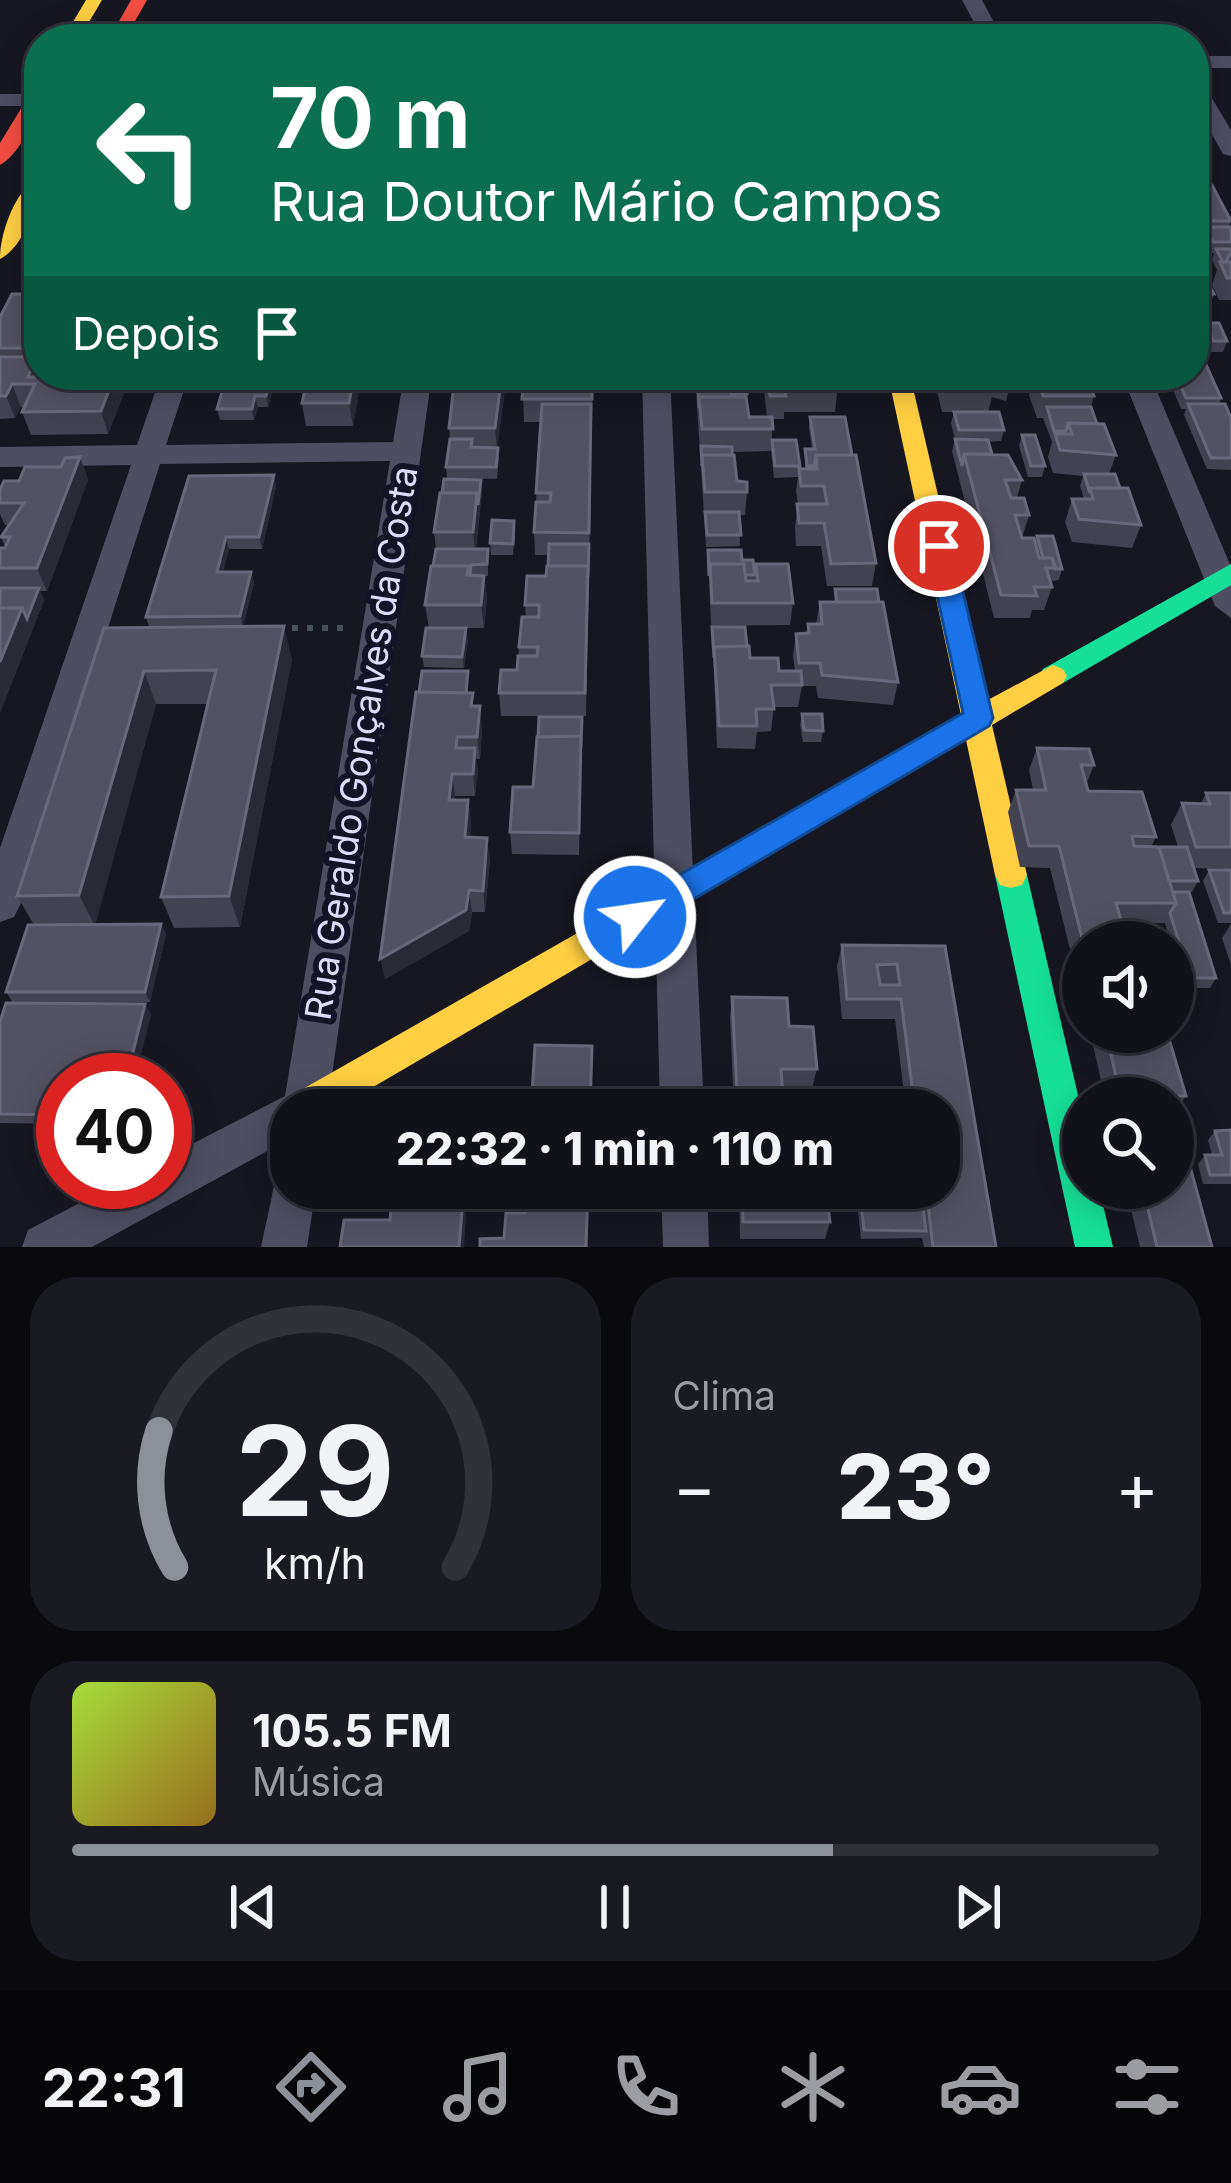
<!DOCTYPE html>
<html lang="pt">
<meta charset="utf-8">
<style>
:root{--surface:#11111a;--page:#1a1a23;--text:#f1f3f6;--muted:#9c9da2;--line:#303139;--accent:#8c9099}
body{margin:0;font-family:Inter,sans-serif;background:var(--page);color:var(--text);height:100vh;display:flex;flex-direction:column;font-size:45px;white-space:nowrap}
*{box-sizing:border-box;margin:0}
p{font-size:39px;color:var(--muted)}
.icon{flex:none;width:66px;height:66px;fill:none;stroke:currentColor;stroke-width:2;stroke-linecap:round;stroke-linejoin:round}
.map{position:relative;height:1247px;overflow:hidden}
.side{display:flex;flex-direction:column;gap:30px;padding:30px;background:#09090e;flex:1}
.side>*{flex:none}
.banner{position:absolute;left:24px;top:24px;width:1185px;height:366px;border-radius:48px;box-shadow:0 6px 30px #0003,0 0 0 3px var(--line);background:#0b6e4f;color:#fff;overflow:hidden}
.buttons{position:absolute;left:1062px;top:921px;display:grid;gap:24px}
.buttons a{display:grid;place-items:center;width:132px;height:132px;border-radius:50%;background:var(--surface);box-shadow:0 6px 30px #0003,0 0 0 3px var(--line);font-size:60px}
.speed{position:absolute;left:36px;top:1053px;display:flex;gap:24px;font-size:60px;font-weight:700;text-align:center}
.speed>*{display:grid;place-content:center;width:156px;height:156px;border-radius:50%;background:var(--surface);box-shadow:0 6px 30px #0003,0 0 0 3px var(--line);line-height:1}
.speed .limit{border:18px solid #d22;background:#fff;color:#111}
.pin{position:absolute;display:grid;place-items:center;width:102px;height:102px;color:#fff;margin:-51px;border:6px solid #fff;border-radius:50%;box-shadow:0 3px 12px #0007}
.me{position:absolute;width:132px;margin:-66px;rotate:60deg;stroke-linejoin:round;filter:drop-shadow(0 0 9px #0008)}
.turn{display:flex;align-items:center;gap:42px;height:252px;padding:0 48px;font-size:54px}
.turn .icon{width:156px;height:156px;stroke-width:2.5}
.turn b{display:block;font-size:84px;line-height:102px}
.then{display:flex;align-items:center;height:114px;padding:0 48px;background:#0003;gap:24px;font-size:45px}
.big{font-size:90px;font-weight:800;line-height:1.1}
.side .card{flex:1;display:flex;flex-direction:column;justify-content:center;gap:18px;min-width:0;padding:0 42px;border-radius:48px;background:var(--page)}
.side .dial{align-items:center;gap:0}
.dial svg{height:312px;overflow:visible;fill:none;stroke:var(--line);stroke-width:7;stroke-linecap:round;text-anchor:middle}
.dial text{fill:var(--text);stroke:none}
.song{display:flex;align-items:center;gap:36px}
.cover{width:144px;height:144px;border-radius:18px;background:linear-gradient(135deg,hsl(80 70% 55%),hsl(40 70% 35%))}
.played{height:12px;border-radius:6px;background:linear-gradient(90deg,var(--accent) 70%,var(--line) 70%)}
.keys{display:flex;justify-content:space-around;direction:ltr}
.heat{display:flex;justify-content:space-between;align-items:center;font-size:66px;direction:ltr}
.side .tiles{flex:1;display:grid;gap:30px;grid-template-columns:1fr 1fr}
.card:last-child{grid-column:span 2}
.trip{position:absolute;left:270px;top:1089px;width:690px;height:120px;border-radius:48px;background:var(--surface);box-shadow:0 6px 30px #0003,0 0 0 3px var(--line);font-weight:800;line-height:120px;text-align:center}
.menu{display:flex;height:192px;justify-content:space-around;align-items:center;background:#07070a;color:var(--muted)}
.menu .icon{width:84px;height:84px}
.menu .selected{color:var(--accent)}
.menu b{font-size:54px;color:var(--text)}
.map>svg:first-child{display:block}
.lines{fill:none;stroke-linecap:round;stroke-linejoin:round}
.path{stroke:#46525b;stroke-width:6;stroke-dasharray:6 9;stroke-linecap:butt}
.street{fill:#4d4f61;fill-rule:evenodd}
.fast{fill:#16e098;fill-rule:evenodd}
.slow{fill:#ffcf43;fill-rule:evenodd}
.jam{fill:#f24e42;fill-rule:evenodd}
.wall{fill:#424250}
.shaded-wall{fill:#2a2a36}
.building{fill:#525262;stroke:#68687a;stroke-width:3;fill-rule:evenodd}
.route{fill:#1a73e8;stroke:#114b97;stroke-width:3}
.labels{text-anchor:middle;stroke-width:12;stroke-linejoin:round;paint-order:stroke}
.street-label{font-size:36px;fill:#dcddfb;stroke:#131326}
</style>
<div class="map">
<svg width="1231" height="1247" viewBox="0 0 1231 1247">
<rect width="100%" height="100%" fill="#171722"/>
<g class="lines">
<path class="path" d="M277 628H348"/>
<path class="street" d="M962 0H982L1003 39H983Z
M1194 56H1231V68H1194Z
M1194 78 1201 80 1231 130V156L1223 154 1194 103Z
M0 94H39V106H0Z
M161 375H189L166 445 393 442 404 375H432L327 1110H291V1138L92 1247H22L28 1230 120 1182H165V1158L285 1096 390 461 160 464 20 905 14 917 0 922V848L131 465 0 467V447L137 445Z
M642 375H670L704 1110H660Z
M1122 375H1150L1231 567V618L1215 606Z
M291 1166V1188H316L307 1247H261L277 1172Z
M661 1188H707L709 1247H663Z"/>
<path class="fast" d="M1231 564V585L1063 683H1043L1039 676 1043 669Z
M1011 862 1022 865 1027 875 1083 1117V1188H1099L1113 1247H1075L995 875 1000 865Z"/>
<path class="slow" d="M86 0H102L79 39H63Z
M39 177C39 203 24 247 0 259 0 233 15 190 39 177Z
M888 375H910L986 701 1053 665 1063 669 1067 676 1063 683 992 725 1027 875 1022 885 1011 888 1000 885 995 875 966 740 334 1110H291V1124L287 1122 282 1110 287 1098 961 715Z"/>
<path class="jam" d="M131 0H147L125 39H109Z
M39 88C39 112 22 153 0 165V143L33 89Z"/>
</g>
<path class="wall" d="M1194 151 1198 158 1195 165 1209 179 1207 185 1231 220 1229 227H1231V300H1219L1212 285 1217 270 1212 260 1214 253H1210L1201 238 1204 232H1200L1194 220Z
M39 243V375H131L108 434 31 435 22 412 24 407H21L15 418 0 419V317L22 294 27 284 23 273Z
M1194 278 1214 294 1206 317H1204L1207 323 1227 341 1223 352H1209L1205 344 1201 352 1221 398 1219 404 1231 418V470L1207 469 1184 415 1186 409H1181L1167 375H1194Z
M227 375H274L275 381 268 407H258L254 420H220L217 409Z
M328 375H362L353 426H306L302 403 328 379Z
M509 375H527L526 387H542L543 375H593L586 716H501L499 693 517 670 519 647 526 617 525 605 546 576 548 555H535L534 532 541 422H524L523 391H511Z
M695 375H743L742 386 747 394 749 417H767L764 390 766 375H839L835 412H784V419H772V440L800 466 799 469H805V449H812L809 428 810 417 852 455 876 563 872 586H827L821 546H796L795 527 798 504 796 491 798 477 774 478 771 451 732 452 737 481 747 492 745 515H739L740 546 706 547Z
M933 375H1011L1012 379 1006 401 992 397 988 412 1004 430 1001 441 988 442 992 454 1022 480 1017 498 1029 515 1022 538 1035 543 1037 536 1062 569 1059 580 1052 581V587L1044 610H1032L1030 618H994L952 451 955 439 951 423 954 412H942Z
M1022 375H1086L1094 396 1091 407 1097 424 1116 455 1109 474 1120 488 1141 525 1132 548 1072 542 1065 522 1072 499H1084L1080 486 1083 476 1053 473 1048 457 1052 442 1043 418H1037L1029 395 1033 380 1023 379Z
M506 381 497 448 499 459 497 479 447 478 446 467 450 439 449 428Z
M1022 435 1045 466 1042 477H1028L1019 446Z
M80 457 88 480 47 591H40L44 600 0 713V548L5 547 1 537 9 525H5L0 514V490L19 481 61 467Z
M274 475 276 487 262 549H229L223 572H251L254 583 243 626 292 659 240 927 174 928 161 897 208 704H156L95 924H161L166 934 150 1002 13 1003 6 992 34 925 17 896 149 627 146 617Z
M482 491 476 549H488V576H484L487 598 484 628H429L425 605 436 549 434 532Z
M515 532 513 555H491L490 543Z
M708 550 742 560 755 575 756 564 793 603 790 625 711 626Z
M835 589 898 682 893 705 818 698 816 686H802L798 707H774L771 731 757 732 755 749 717 748 712 627 747 646 750 658 779 671H795L793 656 796 634 806 633 808 624H816L820 602H834Z
M468 639 464 668 424 667 422 656Z
M468 671V693L482 728 480 759H476L478 770 475 796H455V800H468L471 822 470 838 490 859 485 912H472L469 931 385 979 419 692Z
M802 714 823 731 821 742H803L800 725Z
M582 717 579 855 512 854 510 832 533 787Z
M1037 748 1094 765 1086 785 1088 791 1156 837 1151 847H1178L1171 825 1182 803H1201L1206 793H1231V869L1194 868 1198 881 1192 892H1189L1216 978 1210 988H1184L1173 952V942H1170L1165 923 1122 924 1083 942V986H1079L1050 868 1020 867 1008 812 1016 790H1033L1029 770Z
M1209 870H1231V923H1218L1203 881Z
M1231 924V965L1222 938Z
M842 945 945 946 996 1247H924L922 1238 861 1239 857 1202 860 1193 888 1208H919L916 1188H939V1110H906L895 1019H842L837 966Z
M732 997 789 1026 817 1069 812 1088H782L783 1099 821 1110H734L730 1018Z
M145 1004 151 1015 134 1080H63V1124L0 1123V1022Z
M1090 1032H1167L1186 1096 1173 1114V1098H1105Z
M1231 1130V1184H1203L1198 1164 1205 1155H1212L1208 1140 1215 1131Z
M1181 1166 1212 1247H1140L1126 1188H1173Z
M589 1188 587 1247H480L504 1238 525 1213V1208L467 1206 465 1197Z
M739 1188H826L830 1222 825 1239H740Z"/>
<path class="shaded-wall" d="M39 333V375L35 384 28 377 36 360 32 348Z
M115 375H131L108 434 101 411Z
M271 375H274L275 381 268 407 266 396Z
M362 375 353 426 349 403 354 376Z
M502 375H505L506 381 497 451 495 428Z
M12 384 21 407 15 418 6 396Z
M255 396 258 407 254 420 252 409Z
M80 457 88 480 47 591 37 568Z
M274 475 276 487 262 549 259 537Z
M481 480 482 491 475 555 473 532Z
M226 537 229 549 220 583 217 572Z
M251 572 254 583 243 628 240 616Z
M484 576 487 598 484 628 481 605Z
M39 588 44 600 0 713V662L22 608Z
M284 626 292 659 240 927 229 896Z
M466 628 468 639 464 668 462 657Z
M144 671 156 704 95 926 79 895Z
M480 706 482 728 480 759 477 737Z
M475 748 478 770 475 796 473 774Z
M452 774 455 796 452 822 449 800Z
M468 800 471 822 468 859 465 837Z
M487 838 490 859 485 912 483 891Z
M469 890 472 912 469 931 385 979 380 959Z
M161 924 166 934 150 1002 145 992Z
M145 1004 151 1015 134 1080H126Z
M410 1188H444L445 1193 391 1216 385 1199Z
M463 1199 466 1216 464 1247H459Z"/>
<path class="building" d="M1194 165H1202L1209 179 1194 178Z
M1194 185H1212L1231 221H1204L1194 202Z
M1205 227H1231V242H1213Z
M39 243V273H23Z
M1216 249H1231V255H1229L1226 262H1223Z
M1220 262H1231V278H1227Z
M1194 279H1206L1214 294H1199L1204 304H1197L1210 330H1194Z
M27 284H39V294H22Z
M12 294H39V333L32 348H0V317Z
M1207 323H1219L1227 341H1213Z
M1194 349H1199L1221 398H1186L1176 375H1194Z
M0 357H37L28 377H39V375H115L101 411 22 412 35 384H12L6 396H0Z
M227 375H271L266 396H255L252 409H217Z
M328 375H358L355 388 354 376 328 379Z
M455 375H502L495 428H449Z
M510 375H526L525 380H510Z
M543 375H592V399H522L523 387H542Z
M767 375 836 376 839 390H785L786 396H770Z
M943 375H989L993 390H947Z
M1036 375H1086L1094 396H1043Z
M354 376 349 403H302L307 381Z
M698 386H746L747 394H731V397H699V408Z
M699 397H746L749 417H772L773 429H702Z
M542 404H591L589 533 534 532 536 502H550L551 493H536Z
M1188 404H1225L1231 418V458H1211Z
M1047 407H1091L1097 424 1068 423 1066 431H1054Z
M954 412H999L1004 430H959Z
M810 417H845L852 455H816L814 466H807L805 449H815Z
M1068 423 1104 424 1116 455 1060 450 1055 434H1072Z
M1022 435H1035L1045 466H1031Z
M450 439H472L471 447 498 448 496 467H446Z
M955 439 988 440 992 454H964L962 466Z
M772 440H796L800 466H775Z
M701 446 732 447V455H702V466Z
M964 454 1008 455 1022 480H1005L1011 498H1024L1029 515H1015L1022 538H1034L1039 558H1052L1056 568H1046L1052 587H1034L1037 596 1001 595Z
M702 455H734L737 481 747 482V492H705Z
M816 455H856L876 563 831 564 824 523H799L797 504H827L824 486H801L799 469H817Z
M80 457 37 568H0V548H5L10 537H1L24 503H0V490L4 481H19L25 467H61L65 458Z
M1084 474H1115L1120 488H1090L1089 490Z
M274 475 259 537H226L217 572H251L240 616 146 617 189 476Z
M444 479 481 480 478 505 477 493H442Z
M1090 488H1128L1141 525 1079 519 1072 499H1093Z
M440 493H477L473 532H434Z
M705 512H739L741 535H707Z
M492 520 514 521 513 544 490 543Z
M1037 536H1053L1062 569H1055L1052 558H1043Z
M549 544H589L588 577V566H548Z
M436 549H488L487 564 471 565 470 575 468 566H433Z
M708 550H741L742 560H753L755 575H745L744 564H710L709 576Z
M710 564H744L746 581H758L756 564H788L793 603H712Z
M431 566H468L467 575 484 576 481 605H425Z
M547 566H588L585 693H499L501 670H517L518 656H537L538 647H519L522 617H539V605H525L527 576H546Z
M0 588H39L27 619 22 608H0Z
M835 589H877L879 602H837Z
M820 602H883L898 682 822 675 820 663H799L796 634 809 633 808 624H822Z
M0 608H22L0 662Z
M284 626 229 896 161 897 216 670 144 671 79 895 17 896 104 628Z
M712 627H745L747 646 714 647V658Z
M426 628H466L462 657 422 656Z
M749 646 750 658H778L779 671H801L802 685H771L774 709H756L757 726H719L714 647Z
M422 671H468L466 693 419 692Z
M416 692 473 693 471 706H480L477 737H457L456 748H475L473 774H452L449 800H468L465 837 487 838 483 891 469 890 466 910 380 959Z
M802 714H822L823 731 804 730Z
M539 717H582L581 747V736L538 737Z
M581 736 579 833 510 832 513 787H533L537 737Z
M1037 748 1089 749 1094 765H1081L1088 791 1142 792 1156 837 1132 836 1134 846 1159 847 1176 903H1116L1122 924 1148 925 1153 942H1083L1059 846H1029L1016 790H1046Z
M1206 793H1231V847H1196L1182 803 1210 804Z
M1159 847H1187L1198 881H1169Z
M1209 870H1231V913H1224Z
M1173 892H1189L1216 978H1190L1170 913 1176 903Z
M161 924 145 992H6L28 925Z
M842 945 945 946 996 1247H933L926 1188H939V1110H915L901 999H847ZM897 964 900 985H880L877 965Z
M732 997 787 998 789 1026 813 1027 817 1069H781L783 1099 820 1100 821 1110H738Z
M6 1003 145 1004 126 1080H63V1115L0 1114V1022Z
M1106 1032H1167L1186 1096 1120 1095Z
M535 1045 592 1046 590 1110H531Z
M1231 1130V1175H1210L1205 1155H1222L1215 1131Z
M1173 1136 1181 1166H1173Z
M1173 1166H1190L1212 1247H1157L1143 1188H1173Z
M381 1188H410L385 1199Z
M466 1188H526V1199L465 1197Z
M526 1188H588L586 1247H480V1239L504 1238 506 1213H525Z
M742 1188H826L830 1222H743Z
M860 1193 886 1194 888 1208H923L926 1231 864 1230Z
M423 1198 463 1199 459 1247H340L344 1220H390L391 1210H422Z"/>
<path class="route" d="M939 537 952 546 993 718 989 726 646 927H623L618 917 623 907 963 713 926 546Z"/>
<g class="labels">
<g class="street-label">
<text transform="translate(361 743) rotate(-81)" y="13">Rua Geraldo Gonçalves da Costa</text>
</g>
</g>
</svg>
<div class="buttons">
<a><svg class="icon" aria-label="sound" viewBox="0 0 24 24"><path d="M4 9h4l5-4v14l-5-4H4zM17 9q2 3 0 6"/></svg></a>
<a><svg class="icon" aria-label="search" viewBox="0 0 24 24"><circle cx="10" cy="10" r="6"/><path d="M15 15l6 6"/></svg></a>
</div>
<div class="speed"><div class="limit">40</div></div>
<div class="pin" style="left:939px;top:546px;background:#d93025"><svg class="icon" aria-label="arrive" viewBox="0 0 24 24"><path d="M6 21V4h12l-3 4 3 4H6"/></svg></div>
<svg class="me" style="left:635px;top:917px" viewBox="-20 -20 40 40"><circle r="17" fill="#1a73e8" stroke="#fff" stroke-width="3"/><path d="M0-11L8 9 0 5-8 9z" fill="#fff"/></svg>
<div class="trip">22:32 · 1 min · 110 m</div>
<div class="banner">
<div class="turn"><svg class="icon" aria-label="left" viewBox="0 0 24 24"><path d="M17 20v-9H6M10 6l-5 5 5 5"/></svg><div><b>70 m</b>Rua Doutor Mário Campos</div></div>
<div class="then">Depois<svg class="icon" aria-label="arrive" viewBox="0 0 24 24"><path d="M6 21V4h12l-3 4 3 4H6"/></svg></div>
</div>
</div>
<section class="side">
<div class="tiles">
<div class="card dial"><svg viewBox="0 0 100 80">
<path d="M14 69A42 42 0 1 1 86 69"/>
<path d="M14 69A42 42 0 0 1 10 34" stroke="#8c9099"/>
<text x="50" y="56" font-size="32" font-weight="700">29</text>
<text x="50" y="72" font-size="11">km/h</text>
</svg></div>
<div class="card"><p>Clima</p>
<div class="heat"><a>−</a><b class="big">23°</b><a>+</a></div>
</div>
<div class="card">
<div class="song"><i class="cover"></i><div><b>105.5 FM</b><p>Música</p></div></div>
<div class="played"></div>
<div class="keys"><svg class="icon" aria-label="previous" viewBox="0 0 24 24"><path d="M18 5L8 12l10 7zM5 5v14"/></svg><svg class="icon" aria-label="pause" viewBox="0 0 24 24"><path d="M8 5v14M16 5v14"/></svg><svg class="icon" aria-label="next" viewBox="0 0 24 24"><path d="M6 5l10 7-10 7zM19 5v14"/></svg></div>
</div>
</div>
</section>
<nav class="menu">
<b>22:31</b>
<svg class="icon selected" aria-label="directions" viewBox="0 0 24 24"><path d="M12 3l9 9-9 9-9-9zM9 14v-3h6M13 9l2 2-2 2"/></svg>
<svg class="icon" aria-label="music" viewBox="0 0 24 24"><path d="M9 18V5l10-2v13"/><circle cx="6" cy="18" r="3"/><circle cx="16" cy="16" r="3"/></svg>
<svg class="icon" aria-label="phone" viewBox="0 0 24 24"><path d="M5 4h4l2 5-3 2q2 4 5 5l2-3 5 2v4C11 20 4 13 5 4z"/></svg>
<svg class="icon" aria-label="climate" viewBox="0 0 24 24"><path d="M12 3v18M4 7l16 10M4 17L20 7"/></svg>
<svg class="icon" aria-label="car" viewBox="0 0 24 24"><path d="M5 17H2v-5l4-1 3-4h7l3 4 3 1v5h-3M9 17h6M6 11h13"/><circle cx="7" cy="17" r="2"/><circle cx="17" cy="17" r="2"/></svg>
<svg class="icon" aria-label="filters" viewBox="0 0 24 24"><path d="M4 7h16M4 17h16"/><circle cx="9" cy="7" r="2"/><circle cx="15" cy="17" r="2"/></svg>
</nav>
